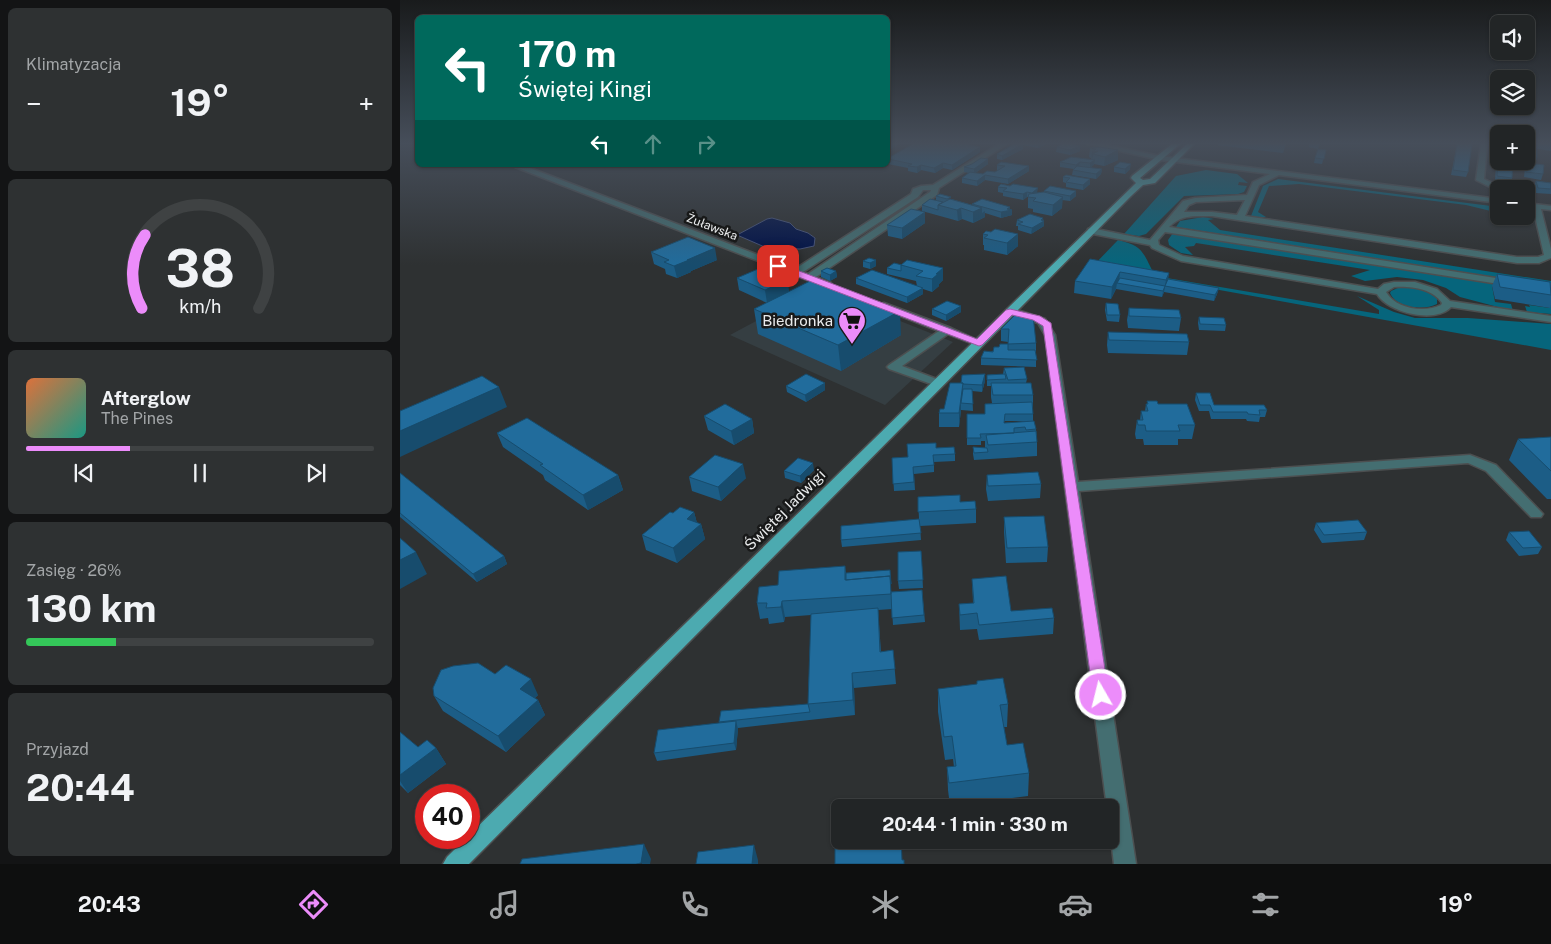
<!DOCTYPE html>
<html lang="pl">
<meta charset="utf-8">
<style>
:root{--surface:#222526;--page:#2e3132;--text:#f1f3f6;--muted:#a2a5a7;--line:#3f4243;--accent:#ec8cfa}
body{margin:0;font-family:"Public Sans",sans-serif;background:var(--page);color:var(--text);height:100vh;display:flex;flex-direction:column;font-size:19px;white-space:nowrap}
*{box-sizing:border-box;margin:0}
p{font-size:16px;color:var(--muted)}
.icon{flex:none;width:28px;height:28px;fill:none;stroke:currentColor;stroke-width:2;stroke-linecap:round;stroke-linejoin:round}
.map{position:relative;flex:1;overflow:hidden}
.details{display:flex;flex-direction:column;gap:8px;padding:8px;background:#131415;width:400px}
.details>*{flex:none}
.guide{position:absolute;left:15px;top:15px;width:475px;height:152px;border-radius:8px;box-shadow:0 1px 4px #0004,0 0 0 1px var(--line);background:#00695c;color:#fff;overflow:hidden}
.controls{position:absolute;left:1090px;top:15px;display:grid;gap:10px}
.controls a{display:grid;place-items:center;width:45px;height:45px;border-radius:8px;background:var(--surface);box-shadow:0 1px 4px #0004,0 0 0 1px var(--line);font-size:25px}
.speed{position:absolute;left:15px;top:784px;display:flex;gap:10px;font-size:25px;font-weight:700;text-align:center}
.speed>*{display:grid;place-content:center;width:65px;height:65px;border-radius:50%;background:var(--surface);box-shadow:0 1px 4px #0004,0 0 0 1px var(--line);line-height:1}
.speed .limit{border:8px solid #d22;background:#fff;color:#111}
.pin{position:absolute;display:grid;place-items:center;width:42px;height:42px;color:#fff;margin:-21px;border-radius:10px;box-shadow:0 2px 8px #0006}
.me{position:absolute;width:55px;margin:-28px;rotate:352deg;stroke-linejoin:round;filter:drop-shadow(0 0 4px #0008)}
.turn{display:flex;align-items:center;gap:18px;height:105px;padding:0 20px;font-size:22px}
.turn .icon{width:65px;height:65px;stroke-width:2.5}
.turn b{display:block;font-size:35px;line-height:42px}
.lanes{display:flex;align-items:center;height:48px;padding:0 20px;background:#0003;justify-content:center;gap:25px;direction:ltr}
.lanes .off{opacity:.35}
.big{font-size:38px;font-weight:700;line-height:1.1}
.details .card{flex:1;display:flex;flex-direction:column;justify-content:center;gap:8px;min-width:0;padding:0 18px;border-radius:8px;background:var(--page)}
.details .dial{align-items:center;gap:0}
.dial svg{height:130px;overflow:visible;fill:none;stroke:var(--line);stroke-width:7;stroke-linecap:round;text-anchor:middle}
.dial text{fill:var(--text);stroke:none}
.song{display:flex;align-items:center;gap:15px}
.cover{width:60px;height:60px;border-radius:8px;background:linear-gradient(135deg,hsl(20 70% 55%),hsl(170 70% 35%))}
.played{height:5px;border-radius:2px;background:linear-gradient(90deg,var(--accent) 30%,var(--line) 30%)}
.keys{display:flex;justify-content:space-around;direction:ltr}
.heat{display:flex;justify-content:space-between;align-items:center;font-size:28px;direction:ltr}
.charge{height:8px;border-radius:4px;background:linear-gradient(90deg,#34c759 26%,var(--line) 0)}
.trip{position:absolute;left:431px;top:799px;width:288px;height:50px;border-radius:8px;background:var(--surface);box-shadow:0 1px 4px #0004,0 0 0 1px var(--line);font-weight:700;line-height:50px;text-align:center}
.menu{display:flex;height:80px;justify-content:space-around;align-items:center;background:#0e0f0f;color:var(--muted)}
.menu .icon{width:35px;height:35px}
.menu .selected{color:var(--accent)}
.menu b{font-size:22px;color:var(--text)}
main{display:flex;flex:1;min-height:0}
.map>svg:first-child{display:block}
.built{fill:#353e42}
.green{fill:#06657c}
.water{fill:#001147;stroke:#465379}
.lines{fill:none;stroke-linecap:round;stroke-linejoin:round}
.minor-casing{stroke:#4c4f50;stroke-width:3}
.major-casing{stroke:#4c4f50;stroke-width:3}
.minor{fill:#446e71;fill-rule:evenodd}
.major{fill:#4caab0;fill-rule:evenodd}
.wall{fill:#1c5d86;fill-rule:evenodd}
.shaded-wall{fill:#174c6d}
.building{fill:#216c9c;stroke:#174c6d}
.route{fill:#ec8cfa;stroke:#995ba2}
.labels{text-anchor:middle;stroke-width:5;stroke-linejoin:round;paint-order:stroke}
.far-street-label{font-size:12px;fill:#eaeced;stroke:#181919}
.poi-label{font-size:15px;fill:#eaeced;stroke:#181919;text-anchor:end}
.street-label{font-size:15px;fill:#eaeced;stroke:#181919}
</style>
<main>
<section class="details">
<div class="card"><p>Klimatyzacja</p>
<div class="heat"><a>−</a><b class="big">19°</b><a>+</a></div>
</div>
<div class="card dial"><svg viewBox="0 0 100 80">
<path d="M14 69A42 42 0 1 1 86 69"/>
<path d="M14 69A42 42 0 0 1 16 24" stroke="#ec8cfa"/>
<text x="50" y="56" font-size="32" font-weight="700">38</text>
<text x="50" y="72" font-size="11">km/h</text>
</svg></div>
<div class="card">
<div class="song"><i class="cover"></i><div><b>Afterglow</b><p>The Pines</p></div></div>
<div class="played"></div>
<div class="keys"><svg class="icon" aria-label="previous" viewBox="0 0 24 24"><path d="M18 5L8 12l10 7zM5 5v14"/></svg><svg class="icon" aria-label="pause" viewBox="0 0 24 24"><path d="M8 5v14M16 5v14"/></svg><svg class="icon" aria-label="next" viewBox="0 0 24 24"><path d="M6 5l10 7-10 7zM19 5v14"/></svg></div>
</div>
<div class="card"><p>Zasięg · 26%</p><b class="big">130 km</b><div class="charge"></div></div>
<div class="card"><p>Przyjazd</p><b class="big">20:44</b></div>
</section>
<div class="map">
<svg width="1151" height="864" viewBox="0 0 1151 864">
<rect width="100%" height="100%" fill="#2e3132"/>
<path class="built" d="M417 288 553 342 485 405 330 335Z"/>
<path class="green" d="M806 170 837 174 848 183 839 182 838 185 847 186 844 192 838 194 784 196 746 234 739 236 724 234 776 176Z
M878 179 1099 207V213L1066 205 899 184 869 186 858 212 866 217 858 218 851 216 863 186Z
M803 217 814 219 808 220 820 230 1151 281V286L776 227 780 221Z
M773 233 1151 293V314L1127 312 1125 306 1130 307 1129 305 1150 308 1145 294 1092 286 1095 302 1111 304 1113 311 1060 297 1046 288 1023 280 997 277 965 281 951 276 970 270 796 243 794 246 785 247 793 255 781 253 769 245 768 240Z
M718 240C744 246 743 253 755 276L979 314V310L957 296 994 312 1015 318H1068L1151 324V350L692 267Z
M1000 287C1013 287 1027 289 1037 298V304C1024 311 996 308 990 293L991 291Z"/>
<path class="water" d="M372 218 390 223 396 229 408 233 415 238 414 246 400 249 367 248 337 235 367 219Z"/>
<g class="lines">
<defs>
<path id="minor" d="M599 144H607L539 188 537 195 416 277 431 283V287L428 288 115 167 122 165 395 269 511 194 513 189 521 186 533 185ZM523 190H531L530 192 408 274 403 272 518 197Z
M688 144H703L760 156 1099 199V203L879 175 859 185 845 216 1117 257H1138L1144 255 1133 208 1126 207V203L1151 206V210L1141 209 1151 249V258L1139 263H1117L812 216C795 216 781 214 769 227L1115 281 1117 283 1112 286 765 232 758 240 759 245 783 256 978 289 984 284 994 282H1015L1037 289 1050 301 1151 316V322L1051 307C1036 324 988 313 977 294L781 261 752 248 750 245 688 233V229L691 228 750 240 783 201 795 198 847 195 853 182 870 174 760 160ZM845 200 837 215 812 212H784L789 205 796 202ZM994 287C1010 286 1032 288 1042 303L1041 305C1024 313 996 309 986 292Z
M1081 144H1087L1084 179 1105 189H1099L1098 191 1076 180Z
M484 303 551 328 584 343 579 346 548 334 502 366 542 381 544 383 542 385H534L489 369 487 367 489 365 539 331 480 308V304Z
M617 310 645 319 655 335 678 482 1070 455 1096 465 1143 514 1141 517H1131L1086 471 1068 463 679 491 736 864H714L710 830V808H707L645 335 638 323 613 315V311Z"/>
<path id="major" d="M772 144H780L740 178 743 180 750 179 787 144H794L755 183 743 185 731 196 69 864H43L47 857 66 838H69V835L736 183 731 178 732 176Z"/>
</defs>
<use href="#minor" class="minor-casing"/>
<use href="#major" class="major-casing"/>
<use href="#minor" class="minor"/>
<use href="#major" class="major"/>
</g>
<path class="wall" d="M614 144H646L638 148 623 145V149L602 160 597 159V154Z
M818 144H886L883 153 817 145Z
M909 144H920L918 149 909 147Z
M1057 144H1072L1068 172 1066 177 1051 175Z
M1097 144H1099L1112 178 1111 183 1095 181Z
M1126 144H1151V151L1126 147Z
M657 147 680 151 670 155 656 152Z
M699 147 718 160 704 166 694 164 690 168 702 169 701 174 696 179 672 175 673 170 674 169 660 167V162L691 160V158L689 157 690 148Z
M1126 147 1137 158 1135 163 1126 161Z
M926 150 922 164 914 163 915 158Z
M580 152 552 170 543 168 535 173 521 170 517 173 508 171V168L488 164V158Z
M588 159V164L575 173 583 174 595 172 599 170H597V165L629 171 608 184 585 180 577 186 562 183V178L569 173 564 172V167Z
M1127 163 1143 174 1141 180 1124 177 1125 168Z
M714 167 730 169 725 174 714 172Z
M666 175 690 184 683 190 666 187V183L663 182V177Z
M1136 181 1151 183V194L1136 193 1134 187Z
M598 187 637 193 644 192V191L676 196 670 201 662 200V208L652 216 633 212V209L628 208V197H627L623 200 603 196V193L598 192Z
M536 196 551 199 572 205V204L610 209 612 215 601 218 585 213V217L573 223 562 219 558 221 522 211V205L536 200Z
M525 212V223L502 239 488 236 487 225Z
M643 218 644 226 631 234 618 230V226H616L617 220Z
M586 231 618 246 607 255 584 250V245H583V234Z
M251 252 317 260 291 271V272L277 278 266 274 265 269 254 264Z
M690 259 769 273 768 279 819 288 817 294 814 301 764 292 762 297 716 289 711 299 674 293 675 281Z
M476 260V266L470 269 463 267V261Z
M502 265 543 268V280L539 284V286L532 292 523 289V294L507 303 456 284V278L517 286 516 281 487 274V268Z
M421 271H436L437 277 430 281 421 277Z
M372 274 384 275 389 292 501 335 441 371 358 334 354 309 367 303 339 290 337 278Z
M1097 274 1151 283V305L1150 308 1095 299 1092 286Z
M706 303 720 315 719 322 707 321 705 310Z
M729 308 781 318 779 331 728 328 727 320Z
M532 309 561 312 546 321 532 315Z
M617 313 636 343V367L581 365V358L599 347 608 344V342L601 341V329Z
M799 317 826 325 825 331 799 330 798 323Z
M708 332 789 342 787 355 708 353 707 345Z
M604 368 627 379 626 383 633 395V421L636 429 637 442V456L574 460 573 454V447L585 448V441H581V445H567V414H585L592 403 591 397V386H587V375L603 374ZM604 421H630L604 423Z
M585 374V381L582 392 572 391 573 411 561 410 559 427H539V413L544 409 561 383Z
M425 383V390L406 402 387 392 386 386Z
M796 393 814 405 867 410 865 417H860L859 422 847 421 846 419H811L809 411H799L795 400Z
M747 401 758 404 795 425 792 439H778V445H744L743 439H736L735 434 737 420H740L741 411H745L746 404H747Z
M304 416 352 419 354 433 334 445 308 430Z
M97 433 218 475 223 490 188 510 145 480 143 475 103 447Z
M1151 437V499H1147L1109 460 1118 439Z
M536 448 555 454V461L534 462V472L514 474 515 490 494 491 492 458 508 457Z
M414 470 401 483 385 478 384 471Z
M0 473 104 556 107 564 77 582 0 517Z
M587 475 641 484 640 498 588 501 586 489Z
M289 477 346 478 321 501 292 491Z
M518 497 560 502 576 509V523L520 526 521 540 442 547 441 540 519 519Z
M294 512 297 523 301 524 305 539 277 563 246 550 242 535 273 513Z
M604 517 648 547 647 562 606 563 604 532Z
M916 523 967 532 964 540 922 543 914 530Z
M1109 532 1142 547 1138 554 1119 556 1106 540Z
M521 551 523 588 499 589 498 581Z
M445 566 446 574 492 592 522 590 525 622 493 625 492 609 478 610 481 652 493 650 496 684 454 688 455 715 338 728 336 750 257 761 254 753 320 723 319 722 408 704 411 615 385 617 384 622 369 624 368 618 360 619 357 603 378 585Z
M572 579 611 611 654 618 653 634 579 640 577 629 560 630 559 604 573 603Z
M95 674 138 695 135 698 138 700 145 715 106 752 43 711 34 696Z
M538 689 608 704 607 727H604L607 745 629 773 628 796 550 806 548 790 547 767H554L553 759 545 760 538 712Z
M0 732 18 747 36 748 46 764 8 793 0 785Z"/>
<path class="shaded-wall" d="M490 144H499L488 151V146Z
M623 144V149L602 160V156Z
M638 144H646L638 148Z
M680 146V151L670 155V150Z
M580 147V152L552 170V165Z
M718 150V160L704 166 705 157Z
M698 151 693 154 692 162H691L692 152Z
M588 159V164L574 174V169Z
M695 160 694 165 690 168V163Z
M680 162 679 167 675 170 676 165Z
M543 163V168L535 173 534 168Z
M731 164 730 169 725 174V169Z
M521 165V170L517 173V167Z
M629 166V171L608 184V179Z
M702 169 701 174 696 179V174Z
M585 175V180L577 186V181Z
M690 179V184L683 190V185Z
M638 188 637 193 632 198V193Z
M676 191V196L670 201V196Z
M627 192V197L623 200V194Z
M663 197 662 208 652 216 653 205Z
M610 207V210H612V215L601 218V212Z
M561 208 562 219 558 221 557 210Z
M582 208V213L585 211V217L573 223V212Z
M525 212V223L502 239V228Z
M643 218 644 226 631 234 632 228Z
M618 234V246L607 255V243Z
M315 248 317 260 291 271V272L277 278 274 266 287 260Z
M476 260V266L470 269V263Z
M543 268V280L539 284V286L532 292V279L536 274Z
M436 271 437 277 430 281V275Z
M720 272 719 283H717L716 289 711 299 712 287Z
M769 273 767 285 765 286 766 280Z
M384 275 385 281 388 280 389 292 367 303 365 290 381 277Z
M765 286 764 292 762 297 763 291Z
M523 288V294L507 303V297Z
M819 288 817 294 814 301 815 295Z
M561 306V312L546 321V315Z
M500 311 501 335 441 371 438 345Z
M585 374V381L582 392V385Z
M425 383V390L406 402 405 395Z
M563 383V397L561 403V410L559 427V413Z
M99 387 107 407 0 457V431Z
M352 419 354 433 334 445 331 431Z
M413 463 414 470 401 483 400 476Z
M343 464 346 478 321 501 318 487Z
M218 475 223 490 188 510 183 495Z
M294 512 298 527 287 519Z
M301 524 305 539 277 563 273 548Z
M16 552 27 574 0 589V560Z
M104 556 107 564 77 582 73 574Z
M382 601 385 617 384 622 381 607Z
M452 673 454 688 455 715 453 700Z
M131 679 138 695 127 704 120 689Z
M138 700 145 715 106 752 98 736Z
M336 721 338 729 336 750 334 743Z
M36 748 46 764 8 793 0 781V775Z
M244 844 251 859 250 864H242L241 863Z
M354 845 358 860V864H352Z"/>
<path class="building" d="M513 144H565L580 147 552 165 543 163 534 168 521 165 517 167 508 166 512 164 488 159V158Z
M614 144H623L602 156 597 154Z
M662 144H673L680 146 670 150 657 147Z
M1057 144H1072L1068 172 1053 170Z
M1099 145V161H1113L1112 178 1097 176Z
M699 147 718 150 705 157 693 154 698 151 692 152 696 149 690 148Z
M1126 147 1137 149V158L1126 156Z
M918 149 926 150 924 159 915 158Z
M671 157 695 160 690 163 680 162 676 165 660 162Z
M581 158 588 159 574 169 564 167 572 164Z
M601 162 629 166 608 179 585 175 577 181 562 178 570 172 583 174 587 171 595 172 605 166 597 165Z
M720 162 731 164 725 169 714 167Z
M1127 163 1144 165 1143 174 1126 172Z
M677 166 702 169 696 174 673 170Z
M666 175 690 179 683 185 666 182 670 178 663 177Z
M1136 181 1151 183V189L1138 188Z
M601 184 610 186 613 184 638 188 632 193 627 192 623 194 603 191 607 188 598 187Z
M650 186 676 191 670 196 644 191Z
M644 192 663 197 653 205 633 201 636 198 628 197 629 194Z
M540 194 551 197 547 199 536 196Z
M530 199 543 202 538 205V210L522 205Z
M550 199 582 208 573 212 561 208 557 210 538 205Z
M582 199 610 207 607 209 612 210 601 212 572 204Z
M511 209 525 212 502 228 487 225Z
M630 214 643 218 641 220 644 221 632 228 618 224 623 222 617 220Z
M595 229 618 234 607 243 584 238 588 235 583 234 586 231 591 232Z
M288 237 315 248 287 260H289L274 266 264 262 269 260 251 252Z
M469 258 476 260 470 263 463 261Z
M690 259 769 273 766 280 720 272 712 287 675 281Z
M507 260 543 268 536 274H538L532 279 516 276 523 271 501 265Z
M494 263 502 265H501V271L487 268Z
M427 268 436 271 430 275 421 271Z
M358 269 372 274 376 272 384 275 381 277 388 280 365 290 337 278Z
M472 270 523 288 507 297 456 278Z
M1097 274 1150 282 1151 295 1100 287Z
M416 278 500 311 438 345 354 309Z
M720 278 765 286 763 291 717 283Z
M768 279 819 288 815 295 765 286Z
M547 301 561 306 546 315 532 309Z
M706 303 718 304 720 315H707Z
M729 308 779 310 781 318 729 316Z
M617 313 633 315 636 343 608 344 609 329H601Z
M799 317 824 318 826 325 800 324Z
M708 332 787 334 789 342 709 340Z
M600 344H608V350H635L637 360 581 358 584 351 593 352 594 347H599Z
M624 367 627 379 608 380 604 368Z
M406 374 425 383 405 395 386 386Z
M585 374 582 385 563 384V383H561L562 375Z
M605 374 606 379 587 380V375Z
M82 376 99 387 0 431V411Z
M550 383H563L559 413H539L540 409H544Z
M591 383H631L633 395H593Z
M563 389H572L573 404 561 403Z
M796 393H810L814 405H864L867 410H859L860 415 848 414 847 412H813L810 405H800Z
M747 401H757L758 404H787L795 425H778L780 431H746L745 425H738L737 420H743L741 411H748L746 404H748Z
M632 402 633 414H605L604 423 634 421 636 429 626 430 625 427 614 428V433L580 434 581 438H567V414H585V404Z
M325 404 352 419 331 431 304 416Z
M127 418 218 475 183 495 140 465 143 464 97 433Z
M636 431 637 442 588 445 586 435Z
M1151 437V471L1118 439Z
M536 443V448L554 447 555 454 533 455 534 465 513 467 514 482 493 484 492 458 508 457 507 444Z
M573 447 587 448 588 452 574 453Z
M315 455 343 464 318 487 289 477Z
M398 458 413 463 400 476 384 471Z
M638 472 641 484 588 486 587 475Z
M0 473 104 556 73 574 0 513Z
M560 495V502L575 501 576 509 518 512V497Z
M280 507 294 512 287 519 301 524 273 548 242 535 270 512 273 513Z
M644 516 648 547 607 548 604 517Z
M519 519 521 533 441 540V526Z
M958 520 967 532 924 535 916 523Z
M1129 531 1142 547 1123 548 1109 532Z
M0 538 16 552 0 560Z
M521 551 523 580 498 581V552Z
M445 566V580L490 576 491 594 382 601 381 607 366 608 367 603H357L359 587 378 585 379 571Z
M490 570 491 584 490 576 446 580V573Z
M606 576 611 611 652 608 654 618 579 625 577 613 560 615 559 604 574 603 572 579Z
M522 590 524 615 492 618 491 592Z
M478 608 480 652 493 650 495 669 452 673 453 700 408 704 411 614Z
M78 663 95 674 106 665 131 679 120 689 138 700 98 736 34 696 33 688 41 670 53 666Z
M603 678 608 704 600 705 607 745 623 743 629 773 549 783 547 767 556 766 552 736 544 737 538 689 577 684V681Z
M408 704 410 712 319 722 321 711Z
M336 721 334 743 254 753 258 730Z
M0 732 18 747 27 740 36 748 0 775Z
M440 829V840H501L502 860H504V864H435V830Z
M244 844 241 863 236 864H120L122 859Z
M354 845 352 864H296L298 852Z"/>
<linearGradient id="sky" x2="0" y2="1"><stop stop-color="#191b1c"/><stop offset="0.54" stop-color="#464e5a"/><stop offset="1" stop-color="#464e5a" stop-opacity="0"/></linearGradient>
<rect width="1151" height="265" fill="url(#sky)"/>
<path class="route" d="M375 264H381L577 339 606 310 610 309 640 316 651 323 709 695 706 699 701 701 695 699 693 695 643 326 633 320 612 315 582 345 579 346 375 268Z"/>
<defs>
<symbol id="supermarket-pin" viewBox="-11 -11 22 30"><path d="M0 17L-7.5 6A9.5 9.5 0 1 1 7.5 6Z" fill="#ec8cfa" stroke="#181919"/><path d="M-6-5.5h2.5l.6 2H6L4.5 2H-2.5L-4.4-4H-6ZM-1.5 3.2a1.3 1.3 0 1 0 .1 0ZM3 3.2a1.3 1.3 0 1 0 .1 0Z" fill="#111"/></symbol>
</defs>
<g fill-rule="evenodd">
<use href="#supermarket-pin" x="436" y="305" width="32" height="43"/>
</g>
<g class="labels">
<g class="far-street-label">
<text transform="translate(312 227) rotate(21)" y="4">Żuławska</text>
</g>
<g class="poi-label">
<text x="433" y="326">Biedronka</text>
</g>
<g class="street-label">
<text transform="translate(385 510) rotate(-45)" y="5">Świętej Jadwigi</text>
</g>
</g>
</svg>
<div class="controls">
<a><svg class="icon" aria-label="sound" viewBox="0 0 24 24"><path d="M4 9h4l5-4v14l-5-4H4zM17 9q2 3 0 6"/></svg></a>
<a><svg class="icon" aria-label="layers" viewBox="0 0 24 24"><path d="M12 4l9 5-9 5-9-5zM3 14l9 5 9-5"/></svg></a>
<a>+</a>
<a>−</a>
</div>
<div class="speed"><div class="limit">40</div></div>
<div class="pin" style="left:378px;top:266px;background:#d93025"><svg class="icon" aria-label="arrive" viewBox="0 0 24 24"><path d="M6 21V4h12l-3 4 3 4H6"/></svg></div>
<svg class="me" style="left:701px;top:695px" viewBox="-20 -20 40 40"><circle r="17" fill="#ec8cfa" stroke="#fff" stroke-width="3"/><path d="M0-11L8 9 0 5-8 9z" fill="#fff"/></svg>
<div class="trip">20:44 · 1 min · 330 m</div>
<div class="guide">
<div class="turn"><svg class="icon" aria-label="left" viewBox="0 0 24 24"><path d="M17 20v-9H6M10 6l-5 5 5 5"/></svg><div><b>170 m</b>Świętej Kingi</div></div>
<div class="lanes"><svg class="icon" aria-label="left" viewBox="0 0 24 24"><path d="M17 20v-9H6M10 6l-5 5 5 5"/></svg><svg class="icon off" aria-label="ahead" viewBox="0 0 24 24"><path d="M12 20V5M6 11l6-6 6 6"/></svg><svg class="icon off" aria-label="right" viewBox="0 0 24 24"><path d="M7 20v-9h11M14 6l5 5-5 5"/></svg></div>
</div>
</div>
</main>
<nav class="menu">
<b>20:43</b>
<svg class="icon selected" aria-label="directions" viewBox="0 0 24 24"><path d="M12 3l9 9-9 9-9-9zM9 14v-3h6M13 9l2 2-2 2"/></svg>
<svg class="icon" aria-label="music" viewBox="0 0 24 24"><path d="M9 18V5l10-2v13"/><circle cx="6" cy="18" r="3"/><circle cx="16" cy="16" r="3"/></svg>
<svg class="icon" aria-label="phone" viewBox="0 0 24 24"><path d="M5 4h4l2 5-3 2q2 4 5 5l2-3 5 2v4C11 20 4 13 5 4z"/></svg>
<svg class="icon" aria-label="climate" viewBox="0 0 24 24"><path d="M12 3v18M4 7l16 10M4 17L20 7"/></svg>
<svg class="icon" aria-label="car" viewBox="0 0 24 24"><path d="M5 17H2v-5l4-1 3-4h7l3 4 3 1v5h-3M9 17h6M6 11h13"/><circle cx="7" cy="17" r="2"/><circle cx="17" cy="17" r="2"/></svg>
<svg class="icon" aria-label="filters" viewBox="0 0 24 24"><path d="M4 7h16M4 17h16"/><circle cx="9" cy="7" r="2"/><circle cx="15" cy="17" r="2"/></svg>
<b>19°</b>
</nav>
